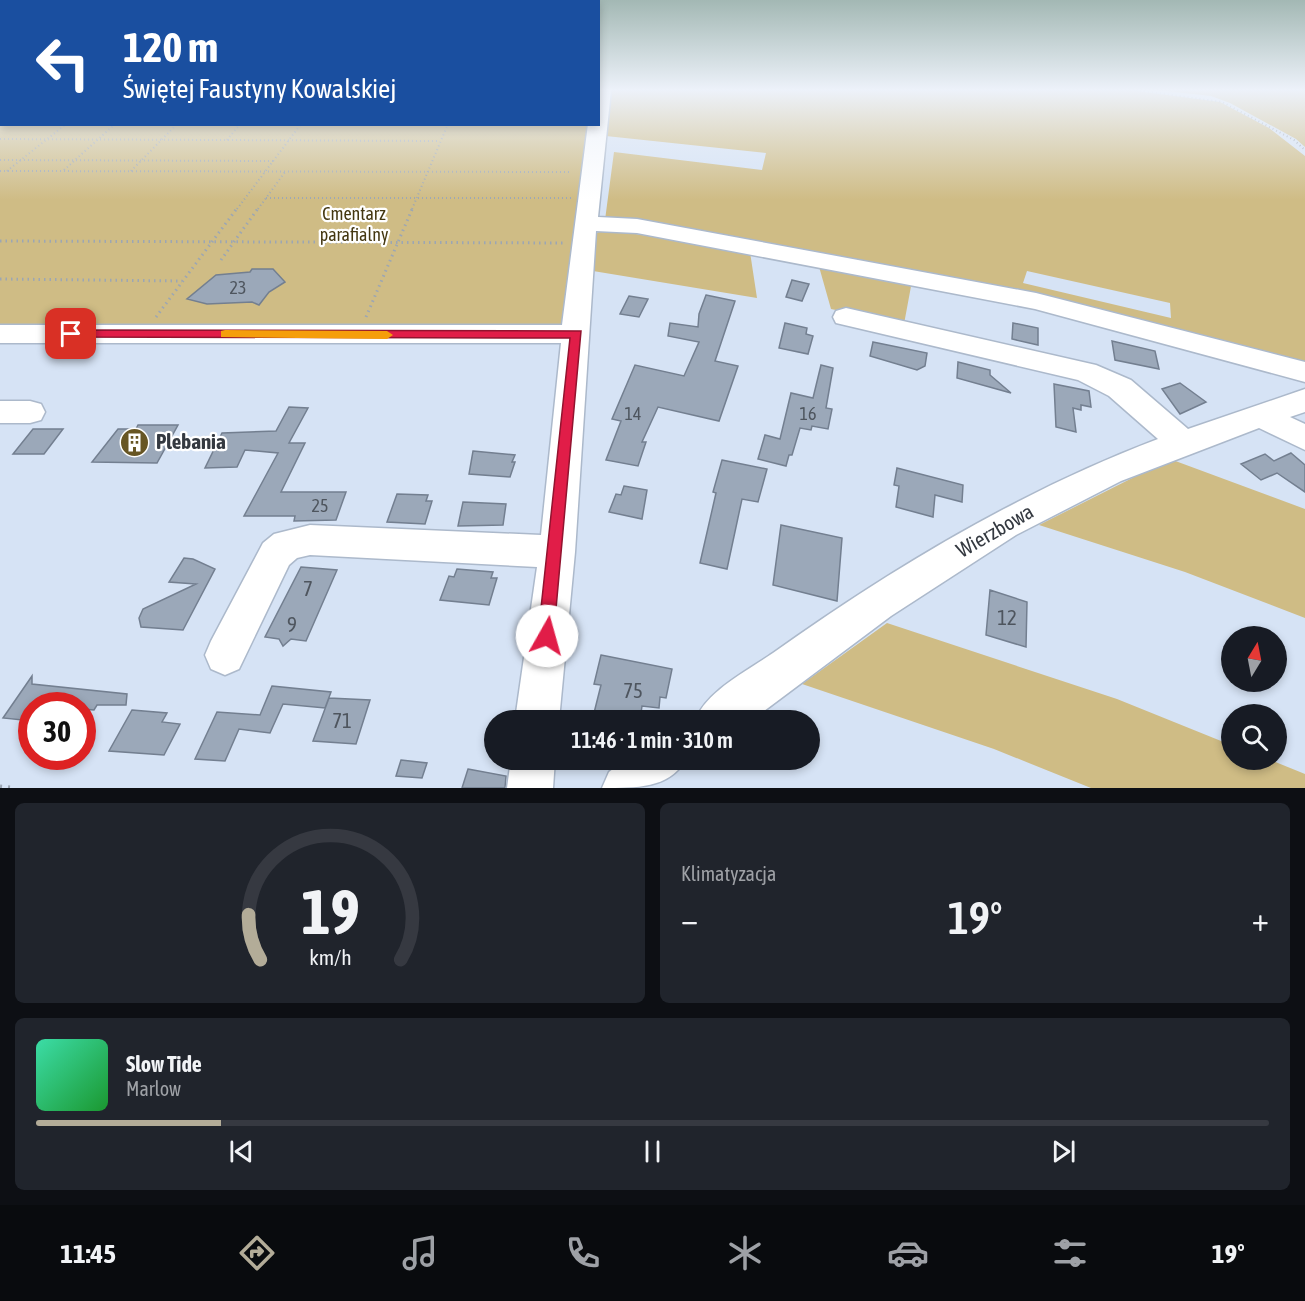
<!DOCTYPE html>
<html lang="pl">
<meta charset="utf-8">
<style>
:root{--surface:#171b24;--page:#20242c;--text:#f1f3f6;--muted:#9ea1a6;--line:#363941;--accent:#b3ac98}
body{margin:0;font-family:"Asap Condensed",sans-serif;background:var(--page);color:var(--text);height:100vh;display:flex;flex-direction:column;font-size:22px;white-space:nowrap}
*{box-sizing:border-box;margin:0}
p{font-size:20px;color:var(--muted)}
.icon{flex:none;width:33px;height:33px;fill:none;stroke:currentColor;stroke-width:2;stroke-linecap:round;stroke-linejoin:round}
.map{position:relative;height:788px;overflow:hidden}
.panel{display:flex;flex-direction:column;gap:15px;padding:15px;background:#0d0f14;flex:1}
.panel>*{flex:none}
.top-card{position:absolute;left:0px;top:0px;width:600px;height:126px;box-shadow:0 3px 9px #0003;background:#1a4fa0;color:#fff;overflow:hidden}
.needle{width:39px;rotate:10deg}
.tools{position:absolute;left:1221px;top:626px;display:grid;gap:12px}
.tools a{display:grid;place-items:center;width:66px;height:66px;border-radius:50%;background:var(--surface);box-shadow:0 3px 9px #0003;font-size:30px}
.speed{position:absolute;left:18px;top:692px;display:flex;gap:12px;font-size:30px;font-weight:700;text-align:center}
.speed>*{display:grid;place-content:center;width:78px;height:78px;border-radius:50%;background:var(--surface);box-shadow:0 3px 9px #0003;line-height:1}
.speed .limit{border:9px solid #d22;background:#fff;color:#111}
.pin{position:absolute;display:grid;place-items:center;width:51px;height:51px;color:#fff;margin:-26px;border-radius:12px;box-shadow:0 3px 9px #0006}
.me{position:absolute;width:66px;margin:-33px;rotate:7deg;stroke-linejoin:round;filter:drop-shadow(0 0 4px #0008)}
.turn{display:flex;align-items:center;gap:21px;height:126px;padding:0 24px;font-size:27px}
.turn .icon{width:78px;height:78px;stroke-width:2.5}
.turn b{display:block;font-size:42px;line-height:51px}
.big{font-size:45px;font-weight:600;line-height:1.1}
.panel .card{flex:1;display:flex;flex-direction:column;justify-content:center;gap:9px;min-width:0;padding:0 21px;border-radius:9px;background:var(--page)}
.panel .dial{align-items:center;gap:0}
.dial svg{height:156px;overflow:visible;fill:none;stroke:var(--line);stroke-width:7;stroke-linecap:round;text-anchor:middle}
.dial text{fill:var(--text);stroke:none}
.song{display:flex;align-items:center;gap:18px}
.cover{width:72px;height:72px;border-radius:9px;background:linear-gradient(135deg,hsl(160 70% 55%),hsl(130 70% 35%))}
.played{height:6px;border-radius:3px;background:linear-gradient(90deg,var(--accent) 15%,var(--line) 15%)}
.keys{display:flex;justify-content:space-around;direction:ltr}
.heat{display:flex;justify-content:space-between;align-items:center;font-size:33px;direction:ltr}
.panel .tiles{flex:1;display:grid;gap:15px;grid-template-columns:1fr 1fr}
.card:last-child{grid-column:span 2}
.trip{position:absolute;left:484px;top:710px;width:336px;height:60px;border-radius:30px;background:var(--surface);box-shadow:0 3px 9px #0003;font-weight:600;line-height:60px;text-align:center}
.menu{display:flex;height:96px;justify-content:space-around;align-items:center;background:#090b0e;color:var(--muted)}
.menu .icon{width:42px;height:42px}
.menu .current{color:var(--accent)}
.menu b{font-size:27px;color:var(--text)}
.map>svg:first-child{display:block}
.green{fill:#cfbc85;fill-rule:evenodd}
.building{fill:#9ba8b9;stroke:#737f90;stroke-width:1.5}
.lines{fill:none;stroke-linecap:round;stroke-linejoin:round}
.minor-casing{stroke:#acb9cb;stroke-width:3}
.path-far2{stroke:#9ca6b4;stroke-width:2;stroke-dasharray:1 3;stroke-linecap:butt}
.path-far1{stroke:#9ca6b4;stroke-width:3;stroke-dasharray:1.5 4;stroke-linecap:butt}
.path{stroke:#9ca6b4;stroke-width:5;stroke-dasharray:2 6;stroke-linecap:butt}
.minor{fill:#fff;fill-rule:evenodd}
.route{fill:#e11d48;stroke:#92132f;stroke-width:1.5}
.slow{fill:#f59e0b}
.labels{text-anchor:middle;stroke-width:4.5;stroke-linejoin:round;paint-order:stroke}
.far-park-label{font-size:18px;fill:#443711;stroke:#fff}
.number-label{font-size:18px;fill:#4e555e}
.poi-label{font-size:21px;font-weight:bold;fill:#343940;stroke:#fff;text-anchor:start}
.street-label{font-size:21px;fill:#343940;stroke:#fff}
.near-number-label{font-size:21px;fill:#4e555e}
</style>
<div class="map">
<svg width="1305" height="788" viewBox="0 0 1305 788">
<rect width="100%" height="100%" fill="#d6e3f5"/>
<path class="green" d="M610 90H1130L1220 102 1269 128 1305 156V369L1013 293 605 220 614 152 762 170 766 153 606 136ZM1027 271 1170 303 1171 318 1023 283Z
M1157 90H1305V147L1296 139 1230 103 1211 96Z
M0 114 2 124 589 125 562 325H0Z
M604 229 750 252 757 298 593 271 597 233Z
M818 263 912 281 904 324 831 309Z
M1170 459 1305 509V618L1185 572 1039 525Z
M887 623 1117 699 1231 745 1232 759H1268L1305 774V788H1091L994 749 802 684Z"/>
<path class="building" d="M252 269H273L285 282 269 292 259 305 252 302 207 304 187 299 216 275 250 272Z
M792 280 809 284 802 301 786 297Z
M706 295 735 301 715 361 738 366 719 421 658 407 642 442H646L638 466 606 460 621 421 612 419 635 365 684 376 699 342 668 336 670 323 698 327 699 314Z
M629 296 648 299 639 317 620 314Z
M785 323 807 328 806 334 813 336 808 354 779 348Z
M1013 323 1038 328V345L1012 339Z
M1112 341 1155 351 1159 369 1115 360Z
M873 342 927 353 925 366 917 370 870 356Z
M958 362 990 370V375L1011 393 957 378Z
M821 365 833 368 826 408 832 409 828 429 812 426 811 430 800 428 792 455H789L786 466 758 459 765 435 780 439 791 393 813 398Z
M1180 383 1206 402 1180 414 1162 389Z
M1054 384 1089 391 1091 407 1081 405V410L1073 408 1076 432 1056 427Z
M289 407 308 408 289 443H305L281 492H346L336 520 294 521 295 516H244L278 453 245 450 237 467 205 468 222 433 276 431Z
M138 425H178L157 463 92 462 118 429H136Z
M33 429H63L44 454H13Z
M473 451 515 455 512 462H515L510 477 469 474Z
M1291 453 1305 465V492L1277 473 1261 480 1241 464 1265 454 1274 461Z
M722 460 767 469 758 502 742 499 727 569 700 563 716 493 713 492Z
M897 468 963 485 962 502 935 495 933 517 896 507 899 486 894 485Z
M624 486 647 490 642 519 609 512 616 494 621 495Z
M397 494 428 495 426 501H432L425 524 387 522Z
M463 502 506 504 503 525 458 526Z
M781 525 842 538 837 601 773 585Z
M184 558 193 559 215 569 183 630 141 627 139 618 143 609 196 584 169 582Z
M301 567 337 570 306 641 291 639 283 646 279 639 265 637Z
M457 569 493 572 491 578H497L489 605 440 600 449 576 454 577Z
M990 590 1027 602 1026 647 986 635Z
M601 655 672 669 666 698 660 697 659 708 642 706 640 720H608L593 717 601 685 594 684Z
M32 676V684L127 694 126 705H97L94 710 82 709V705H32V721L3 718Z
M272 686 331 692 325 708 283 704 270 733 239 729 225 761 195 759 217 712 260 715Z
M329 698 370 700 356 744 313 741Z
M132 710 167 713 162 722 180 724 164 755 109 751Z
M401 760 427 763 422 778 396 776Z
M468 769 506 776 505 788H462Z"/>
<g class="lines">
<defs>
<path id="minor" d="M598 90H611L598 217 637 219 1036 293 1305 362V382L1035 309 637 233 596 231 575 552 559 720H515L537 567 310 555 297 558 289 565 239 669 225 675 211 669 205 655 211 641 263 543 274 534 310 525 541 535 561 343H0V325H562L588 124H598Z
M846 308 1096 365 1131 380 1188 429 1305 389V412L1290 417 1305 424V450L1259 428 1121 481 1016 535 891 616 752 720H695C708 690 747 671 773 653 894 567 1019 492 1158 439L1109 396 1078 380 836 323 833 317 836 311Z
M0 401H30L41 404 45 412 41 420 30 423H0Z
M511 759H555L553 788H507Z
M626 759H686C670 788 639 788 602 788L609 772Z"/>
</defs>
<use href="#minor" class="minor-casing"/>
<path class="path-far2" d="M1136 90 1222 102 1294 140 1305 150
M0 139 440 141
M227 140 240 124
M0 160 273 161
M64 170 115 124
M0 171 572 172
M7 171 66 124
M131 171 177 124
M266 198H571
M237 209 301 124
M258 209 285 172
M412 209 448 124"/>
<path class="path-far1" d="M0 241 565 243
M221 260 259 207
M0 279 182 281
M156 317 238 207
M366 317 413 207"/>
<path class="path" d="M0 787 10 788"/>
<use href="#minor" class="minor"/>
</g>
<linearGradient id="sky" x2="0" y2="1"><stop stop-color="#a3b8b4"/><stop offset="0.45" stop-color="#edf2fa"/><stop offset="1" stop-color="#edf2fa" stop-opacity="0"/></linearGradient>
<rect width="1305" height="200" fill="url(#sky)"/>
<path class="route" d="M71 330 581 331 553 642 547 645 541 642 538 636 570 338 66 337V331Z"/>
<path class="slow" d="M225 330 387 331 393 335 387 339 221 337V331Z"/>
<defs>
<symbol id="building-disc" viewBox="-11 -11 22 22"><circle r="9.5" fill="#675624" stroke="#fff"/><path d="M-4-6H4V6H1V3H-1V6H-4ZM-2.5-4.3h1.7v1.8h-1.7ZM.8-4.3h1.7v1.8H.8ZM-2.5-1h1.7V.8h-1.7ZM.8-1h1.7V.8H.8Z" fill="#fff"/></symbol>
</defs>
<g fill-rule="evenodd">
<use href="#building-disc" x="118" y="426" width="33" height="33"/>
</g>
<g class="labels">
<g class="far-park-label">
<text x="354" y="220">Cmentarz<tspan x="354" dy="21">parafialny</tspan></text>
</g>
<g class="number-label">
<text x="238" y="294">23</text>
<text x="633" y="420">14</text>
<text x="808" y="420">16</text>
<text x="320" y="512">25</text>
</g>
<g class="poi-label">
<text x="156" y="449">Plebania</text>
</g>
<g class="street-label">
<text transform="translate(995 531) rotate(-30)" y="7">Wierzbowa</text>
</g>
<g class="near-number-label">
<text x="308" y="596">7</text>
<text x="1007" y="625">12</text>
<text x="292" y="632">9</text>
<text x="633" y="698">75</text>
<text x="342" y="728">71</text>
</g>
</g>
</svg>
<div class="tools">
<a><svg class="needle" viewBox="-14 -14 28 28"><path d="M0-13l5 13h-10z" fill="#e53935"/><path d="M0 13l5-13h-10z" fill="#9ea1a6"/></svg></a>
<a><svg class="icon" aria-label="search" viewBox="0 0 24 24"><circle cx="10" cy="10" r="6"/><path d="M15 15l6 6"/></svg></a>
</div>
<div class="speed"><div class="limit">30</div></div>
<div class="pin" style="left:71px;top:334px;background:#d93025"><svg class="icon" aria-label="arrive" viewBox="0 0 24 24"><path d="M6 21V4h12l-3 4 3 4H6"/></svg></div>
<svg class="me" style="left:547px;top:636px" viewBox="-20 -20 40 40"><circle r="19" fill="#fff"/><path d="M0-13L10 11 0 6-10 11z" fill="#e11d48"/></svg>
<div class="trip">11:46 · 1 min · 310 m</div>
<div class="top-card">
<div class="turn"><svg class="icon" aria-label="left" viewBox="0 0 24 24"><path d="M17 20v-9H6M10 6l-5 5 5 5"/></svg><div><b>120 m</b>Świętej Faustyny Kowalskiej</div></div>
</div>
</div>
<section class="panel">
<div class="tiles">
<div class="card dial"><svg viewBox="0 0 100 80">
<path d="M14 69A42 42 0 1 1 86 69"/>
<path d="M14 69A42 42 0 0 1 8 46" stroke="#b3ac98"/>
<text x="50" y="56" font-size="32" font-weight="700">19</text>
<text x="50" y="72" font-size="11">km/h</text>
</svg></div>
<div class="card"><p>Klimatyzacja</p>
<div class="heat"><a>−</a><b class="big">19°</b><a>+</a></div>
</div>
<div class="card">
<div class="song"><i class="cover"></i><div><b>Slow Tide</b><p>Marlow</p></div></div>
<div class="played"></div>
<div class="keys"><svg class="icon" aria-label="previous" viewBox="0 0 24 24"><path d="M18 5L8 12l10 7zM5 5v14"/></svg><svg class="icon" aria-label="pause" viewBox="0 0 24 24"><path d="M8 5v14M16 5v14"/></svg><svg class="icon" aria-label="next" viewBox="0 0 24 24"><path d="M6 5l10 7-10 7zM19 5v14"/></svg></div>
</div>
</div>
</section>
<nav class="menu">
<b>11:45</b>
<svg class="icon current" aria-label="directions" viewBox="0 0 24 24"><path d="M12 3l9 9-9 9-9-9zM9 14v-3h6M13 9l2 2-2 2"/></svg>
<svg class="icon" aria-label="music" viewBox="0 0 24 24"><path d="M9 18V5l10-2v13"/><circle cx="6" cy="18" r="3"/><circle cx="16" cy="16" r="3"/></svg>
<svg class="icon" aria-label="phone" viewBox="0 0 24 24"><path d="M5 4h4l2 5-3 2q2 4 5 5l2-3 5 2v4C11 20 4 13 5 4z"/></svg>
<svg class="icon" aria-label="climate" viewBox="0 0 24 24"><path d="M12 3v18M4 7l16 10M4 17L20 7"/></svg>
<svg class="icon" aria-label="car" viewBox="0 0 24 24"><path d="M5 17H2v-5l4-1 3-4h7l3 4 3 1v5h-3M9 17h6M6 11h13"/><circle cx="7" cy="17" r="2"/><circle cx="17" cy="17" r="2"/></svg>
<svg class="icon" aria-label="filters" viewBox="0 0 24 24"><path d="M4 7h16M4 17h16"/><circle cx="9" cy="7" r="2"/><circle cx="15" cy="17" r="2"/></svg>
<b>19°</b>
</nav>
